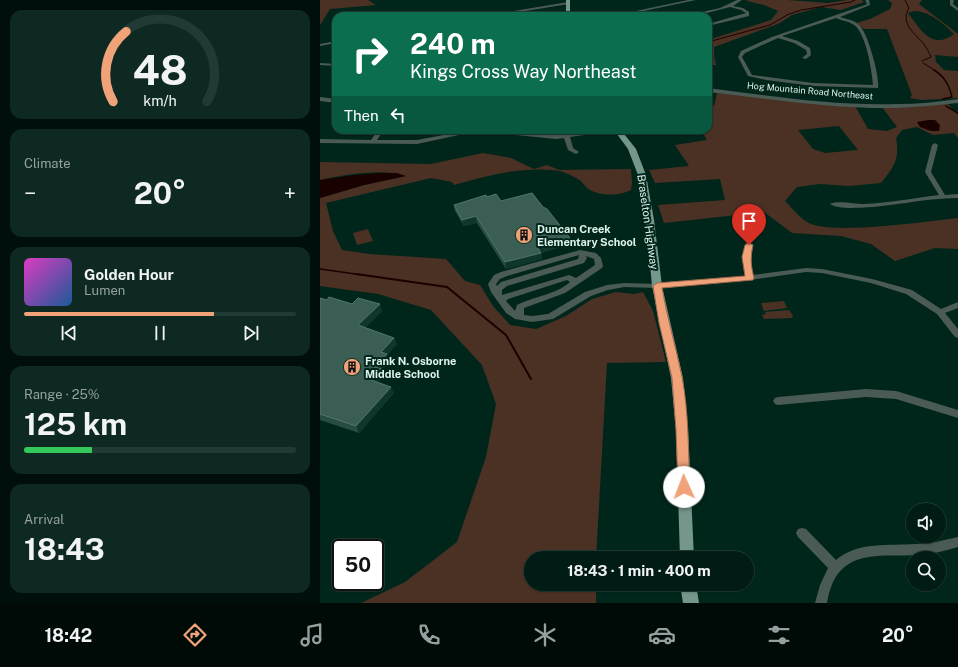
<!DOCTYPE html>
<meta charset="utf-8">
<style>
:root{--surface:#001c14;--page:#0e2922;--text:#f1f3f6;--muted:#95a1a0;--line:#223a34;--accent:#f0a279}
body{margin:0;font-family:"Public Sans",sans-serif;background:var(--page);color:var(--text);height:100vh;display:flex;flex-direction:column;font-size:15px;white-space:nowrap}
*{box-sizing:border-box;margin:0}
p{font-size:13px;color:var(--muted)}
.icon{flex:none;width:22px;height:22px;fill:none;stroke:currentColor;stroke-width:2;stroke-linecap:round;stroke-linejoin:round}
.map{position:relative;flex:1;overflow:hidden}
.details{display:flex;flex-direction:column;gap:10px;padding:10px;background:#000f0b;width:320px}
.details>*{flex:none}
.guide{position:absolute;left:12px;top:12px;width:380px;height:122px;border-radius:12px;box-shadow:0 1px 3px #0004,0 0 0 1px var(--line);background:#0b6e4f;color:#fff;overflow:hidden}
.fabs{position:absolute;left:586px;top:503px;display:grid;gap:8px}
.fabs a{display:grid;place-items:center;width:40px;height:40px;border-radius:50%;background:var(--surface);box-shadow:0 1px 3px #0004,0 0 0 1px var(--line);font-size:20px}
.speed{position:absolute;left:12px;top:539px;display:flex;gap:8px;font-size:20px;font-weight:700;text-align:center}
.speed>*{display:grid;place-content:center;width:52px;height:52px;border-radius:50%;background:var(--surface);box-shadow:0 1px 3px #0004,0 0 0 1px var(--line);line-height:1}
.speed .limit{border:2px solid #111;border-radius:6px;background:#fff;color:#111}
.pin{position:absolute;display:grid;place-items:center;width:34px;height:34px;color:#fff;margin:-41px -17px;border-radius:50% 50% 50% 0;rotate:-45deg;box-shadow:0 0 4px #0007}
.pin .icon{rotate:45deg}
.me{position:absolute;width:44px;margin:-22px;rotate:358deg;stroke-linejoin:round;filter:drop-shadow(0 0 3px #0008)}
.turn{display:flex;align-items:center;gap:14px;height:84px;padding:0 12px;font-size:18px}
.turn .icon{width:52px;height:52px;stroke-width:2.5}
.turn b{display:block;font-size:28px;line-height:34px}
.then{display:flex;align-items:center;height:38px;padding:0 12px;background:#0003;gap:8px;font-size:15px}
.big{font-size:30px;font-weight:700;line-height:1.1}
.details .tile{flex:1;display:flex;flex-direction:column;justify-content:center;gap:6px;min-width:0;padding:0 14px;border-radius:12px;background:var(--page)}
.details .dial{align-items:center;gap:0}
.dial svg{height:104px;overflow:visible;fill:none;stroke:var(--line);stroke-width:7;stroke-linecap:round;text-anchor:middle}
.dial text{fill:var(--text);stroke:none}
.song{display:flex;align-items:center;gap:12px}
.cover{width:48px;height:48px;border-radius:6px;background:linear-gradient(135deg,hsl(310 70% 55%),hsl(210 70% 35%))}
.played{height:4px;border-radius:2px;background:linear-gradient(90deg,var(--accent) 70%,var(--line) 70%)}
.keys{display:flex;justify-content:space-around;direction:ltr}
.heat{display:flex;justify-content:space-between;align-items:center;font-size:22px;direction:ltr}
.charge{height:6px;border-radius:3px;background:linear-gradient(90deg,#34c759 25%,var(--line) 0)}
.trip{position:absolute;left:204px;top:551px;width:230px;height:40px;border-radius:20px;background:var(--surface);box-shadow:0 1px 3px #0004,0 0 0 1px var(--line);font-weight:700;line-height:40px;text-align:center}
.tabs{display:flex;height:64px;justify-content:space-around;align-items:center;background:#000b08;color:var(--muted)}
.tabs .icon{width:28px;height:28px}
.tabs .selected{color:var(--accent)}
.tabs b{font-size:18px;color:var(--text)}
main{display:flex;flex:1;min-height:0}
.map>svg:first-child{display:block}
.green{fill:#4b3123;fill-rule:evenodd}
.water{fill:#190100}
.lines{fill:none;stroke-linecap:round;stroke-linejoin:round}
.stream-far2{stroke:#190100;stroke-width:1}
.stream-far1{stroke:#190100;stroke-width:1.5}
.stream{stroke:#190100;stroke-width:2}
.minor{fill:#4a5a54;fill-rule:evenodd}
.major{fill:#75968a;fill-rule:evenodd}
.wall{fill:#274c41}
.shaded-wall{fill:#0f362a}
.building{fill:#3a5e53;stroke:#54756b}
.route{fill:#f0a279;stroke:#9c694f}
.labels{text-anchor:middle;stroke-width:4;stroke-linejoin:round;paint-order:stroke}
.far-street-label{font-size:9px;fill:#ddf2ea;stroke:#00261b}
.street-label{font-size:11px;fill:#ddf2ea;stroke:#00261b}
.poi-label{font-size:11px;font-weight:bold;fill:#ddf2ea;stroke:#00261b;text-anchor:start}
</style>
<main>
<section class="details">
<div class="tile dial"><svg viewBox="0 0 100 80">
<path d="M14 69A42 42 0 1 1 86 69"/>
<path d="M14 69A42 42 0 0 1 24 15" stroke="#f0a279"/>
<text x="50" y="56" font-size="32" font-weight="700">48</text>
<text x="50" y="72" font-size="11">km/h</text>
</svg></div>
<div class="tile"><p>Climate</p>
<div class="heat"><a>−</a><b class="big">20°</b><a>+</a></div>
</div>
<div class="tile">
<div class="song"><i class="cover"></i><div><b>Golden Hour</b><p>Lumen</p></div></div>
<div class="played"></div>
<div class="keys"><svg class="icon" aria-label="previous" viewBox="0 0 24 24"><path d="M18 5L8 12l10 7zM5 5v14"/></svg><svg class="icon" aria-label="pause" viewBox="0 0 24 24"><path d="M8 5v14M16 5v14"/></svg><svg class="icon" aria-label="next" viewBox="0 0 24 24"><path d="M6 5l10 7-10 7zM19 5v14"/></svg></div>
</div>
<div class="tile"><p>Range · 25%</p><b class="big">125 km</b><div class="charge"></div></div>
<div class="tile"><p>Arrival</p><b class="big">18:43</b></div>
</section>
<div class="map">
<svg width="638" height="603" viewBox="0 0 638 603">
<rect width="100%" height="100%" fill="#00261b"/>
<path class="green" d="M0 0H48L56 5 10 9 0 25Z
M427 0H467L508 3 526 0H542L544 2 521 10 501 7 472 15 458 24 394 47V56L396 65H388V40L451 20 458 11 444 5 427 1Z
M568 0H602L599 4 638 34V57L615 55 616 62 624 70 638 71V98L602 100 590 98 592 95 567 29H544L536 23 550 19 570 9 572 3ZM594 11C609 11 623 23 634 34 612 51 600 29 588 13Z
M397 93 535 106 548 129 567 131 577 127 562 107 628 104 638 115V138L634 133 613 135 597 127 582 130 576 138C580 159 574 167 561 183L529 186 500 184 477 187 465 201C472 208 479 217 487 222 508 236 609 221 638 218V249L615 248 575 261 551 244 521 236 472 233 444 212 344 223 338 205 405 200 400 179 335 183 329 170 369 166 355 145 387 140 381 130H388V106H394ZM519 126 538 150 505 153 493 149 478 130Z
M163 153 191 158 214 169 227 165 239 170 311 169 312 183 311 190C299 196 282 196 270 190 266 188 264 184 261 181 252 175 243 171 233 170 199 167 166 176 134 185L132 182 111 178 6 203 13 231 22 250 49 254 126 259 145 281 160 285 173 306 190 325 216 329 246 316 272 299 296 292 314 294 323 292 333 311 346 362 287 363 276 558H211V584H276V603H41L85 582 137 542 166 457 176 404 162 365 111 310 58 294 0 286V198L44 185 85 176C62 168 24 175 0 180V162L111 164Z
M48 229 53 241 37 245 33 233Z
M464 301 467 308 444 311 441 303Z
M469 310 473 316 472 318 444 319 442 315 446 314 445 312Z"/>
<path class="water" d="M608 120H615L620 125 619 131H611L600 127 597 122Z
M60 173H77L86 176 44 185 0 198V180L35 175Z"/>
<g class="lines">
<path class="stream-far2" d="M585 0 589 8C580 23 594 33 603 43 606 47 609 52 611 57L602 61
M388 42 450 25 467 15 481 10 531 2 535 0
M603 63 616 71"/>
<path class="stream-far1" d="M614 70C625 77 629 85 632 97L623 99
M626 106 638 113
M0 269 43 275"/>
<path class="stream" d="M36 274 127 287 186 335 211 379"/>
<path class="minor" d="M368 0H376L300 16H292Z
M417 0H422L413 6 423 8 429 12V16L388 26V24L426 13 421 10 410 7 387 13 364 16 400 8Z
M545 0H549L550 5 520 17C526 19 535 20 540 26 548 34 560 77 558 88L493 86 446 80 428 76 418 57 421 51 452 37 545 5 547 4ZM516 18C522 21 529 21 534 25 546 33 552 71 553 85L493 83 432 75 422 57 425 53 458 38 474 43 486 50 487 54 482 58 486 59 491 55 490 48 478 41 462 36Z
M630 0H634L633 4 638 8V11L630 5Z
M248 2 249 4 174 16H165Z
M16 41V43L0 46V44Z
M0 63 16 64V66L0 65Z
M388 88C451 96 514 106 577 104 597 104 618 102 638 99V103C618 105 598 107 577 108 514 109 451 99 388 92Z
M0 97 16 99V103L0 101Z
M58 130H64L57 140H97L150 130H182L236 135 274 130H289L286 132 250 137 253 148 259 152 256 154 248 150 244 138 236 139 165 132 139 135 97 144 0 143V139L51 140Z
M615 143 618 145 611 172 625 195 638 194V198C628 198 617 199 607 200 589 202 523 214 510 204 515 200 536 204 544 204 569 203 594 198 619 195L605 172 612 145Z
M426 243H429L433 245 431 262 433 275 486 268 502 269 552 279 592 290 621 309 638 302V308L625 313 638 329V338L635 337 617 314 586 294 551 283 502 273 486 272 430 280 337 288 304 287 288 290 271 296 233 319 212 322 195 319 186 313 171 292 168 284 174 275 181 272 260 250 276 253 281 258 283 266 282 268 245 293 204 308V315L212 316 228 314 265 292 287 285 304 283 337 284 426 276 423 258ZM259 255 258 259 181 282 177 286 176 284 180 279 187 276ZM266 256 274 259 275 265 256 278 249 275 182 295V290L187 286 264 263 267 258ZM247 280 250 282C236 295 214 296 197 305L195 311 186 301 188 299Z
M546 389 576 391 638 410V418L576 399 546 397 458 405 455 404 453 401 455 398 458 397Z
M482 528 486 529 516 560C538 541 569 546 596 544 610 544 624 540 638 537V547C624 551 610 555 596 555 565 557 529 549 513 582 510 589 508 596 507 603H495L500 585 508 568 478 537 476 533 478 529Z"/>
<path class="major" d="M246 0H250V16H246Z
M294 130H301L316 149 326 175 334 220 342 286 363 378 368 430 374 558H360L356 430 351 378 332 286 326 220 318 175 308 149Z
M360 584H376L379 603H363Z"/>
</g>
<path class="wall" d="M167 197 181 201 250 244 221 253 222 259 186 269 157 223 144 226 135 211 134 205Z
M0 298 7 300 32 304 62 311 45 328 74 338 77 344 67 355 69 360 62 369 64 375 58 382 74 393 39 433 0 420Z"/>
<path class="shaded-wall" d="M156 216 157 223 144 226 142 220Z
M250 238V244L221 253 222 259 186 269 185 262 217 247Z
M60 304 62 311 41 332 38 325Z
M74 338 77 344 67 355 69 360 62 369 64 375 54 387 51 380 55 367 61 352Z
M71 387 74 393 39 433 36 426Z"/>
<path class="building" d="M212 193 223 207 227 209 250 238 217 247 221 253 185 262 156 216 142 220 134 205 166 195 167 197 176 194 181 201Z
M9 297 32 304 38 298 60 304 38 325 74 338 61 352 67 354 55 367 62 369 51 380 71 387 36 426 0 414V298L7 300Z"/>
<path class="route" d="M429 243 433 245C430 258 431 266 434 278L433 280 342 288C347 318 356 347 362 377 369 413 368 451 370 487L368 490 364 492 360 490 358 487 356 430 352 378 339 323 333 286 337 283 425 276 422 257 425 245Z"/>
<defs>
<symbol id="building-disc" viewBox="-11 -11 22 22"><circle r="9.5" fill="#f0a279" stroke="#00261b"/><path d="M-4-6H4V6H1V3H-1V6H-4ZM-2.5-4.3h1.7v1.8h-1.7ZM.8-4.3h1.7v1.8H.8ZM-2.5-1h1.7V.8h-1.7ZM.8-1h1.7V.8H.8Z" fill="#111"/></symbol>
</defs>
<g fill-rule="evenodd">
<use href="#building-disc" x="194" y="225" width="20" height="20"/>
<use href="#building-disc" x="22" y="357" width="20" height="20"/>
</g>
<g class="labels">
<g class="far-street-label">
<text transform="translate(490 91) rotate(5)" y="3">Hog Mountain Road Northeast</text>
</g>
<g class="street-label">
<text transform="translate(328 222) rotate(82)" y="4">Braselton Highway</text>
</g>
<g class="poi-label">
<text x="217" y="233">Duncan Creek<tspan x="217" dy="13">Elementary School</tspan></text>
<text x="45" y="365">Frank N. Osborne<tspan x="45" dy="13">Middle School</tspan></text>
</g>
</g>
</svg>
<div class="fabs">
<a><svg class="icon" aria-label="sound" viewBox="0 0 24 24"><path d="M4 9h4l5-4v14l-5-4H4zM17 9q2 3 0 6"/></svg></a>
<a><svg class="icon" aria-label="search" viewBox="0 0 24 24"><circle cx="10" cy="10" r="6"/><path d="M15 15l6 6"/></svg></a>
</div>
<div class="speed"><div class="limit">50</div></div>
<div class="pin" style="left:429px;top:245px;background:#d93025"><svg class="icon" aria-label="arrive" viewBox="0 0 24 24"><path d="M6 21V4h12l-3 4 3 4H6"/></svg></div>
<svg class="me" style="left:364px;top:487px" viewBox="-20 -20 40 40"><circle r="19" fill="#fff"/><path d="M0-13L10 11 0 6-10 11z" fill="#f0a279"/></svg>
<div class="trip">18:43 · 1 min · 400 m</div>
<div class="guide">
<div class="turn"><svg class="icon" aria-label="right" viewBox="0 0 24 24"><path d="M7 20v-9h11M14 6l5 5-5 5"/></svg><div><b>240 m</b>Kings Cross Way Northeast</div></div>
<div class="then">Then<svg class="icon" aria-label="left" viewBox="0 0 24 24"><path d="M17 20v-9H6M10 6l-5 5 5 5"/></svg></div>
</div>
</div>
</main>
<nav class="tabs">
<b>18:42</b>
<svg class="icon selected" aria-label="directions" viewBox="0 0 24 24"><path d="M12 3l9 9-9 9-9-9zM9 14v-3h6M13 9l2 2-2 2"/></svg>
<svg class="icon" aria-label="music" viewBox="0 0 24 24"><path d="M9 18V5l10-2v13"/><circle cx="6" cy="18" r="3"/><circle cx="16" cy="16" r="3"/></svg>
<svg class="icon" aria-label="phone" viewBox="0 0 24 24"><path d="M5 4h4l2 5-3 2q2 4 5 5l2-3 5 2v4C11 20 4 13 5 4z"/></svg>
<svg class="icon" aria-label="climate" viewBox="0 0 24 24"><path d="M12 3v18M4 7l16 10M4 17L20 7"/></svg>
<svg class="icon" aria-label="car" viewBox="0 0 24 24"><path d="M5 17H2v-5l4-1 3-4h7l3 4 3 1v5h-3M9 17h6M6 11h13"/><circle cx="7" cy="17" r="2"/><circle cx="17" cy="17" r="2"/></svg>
<svg class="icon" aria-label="filters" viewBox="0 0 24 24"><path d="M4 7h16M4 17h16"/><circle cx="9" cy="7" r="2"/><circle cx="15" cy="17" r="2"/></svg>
<b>20°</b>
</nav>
